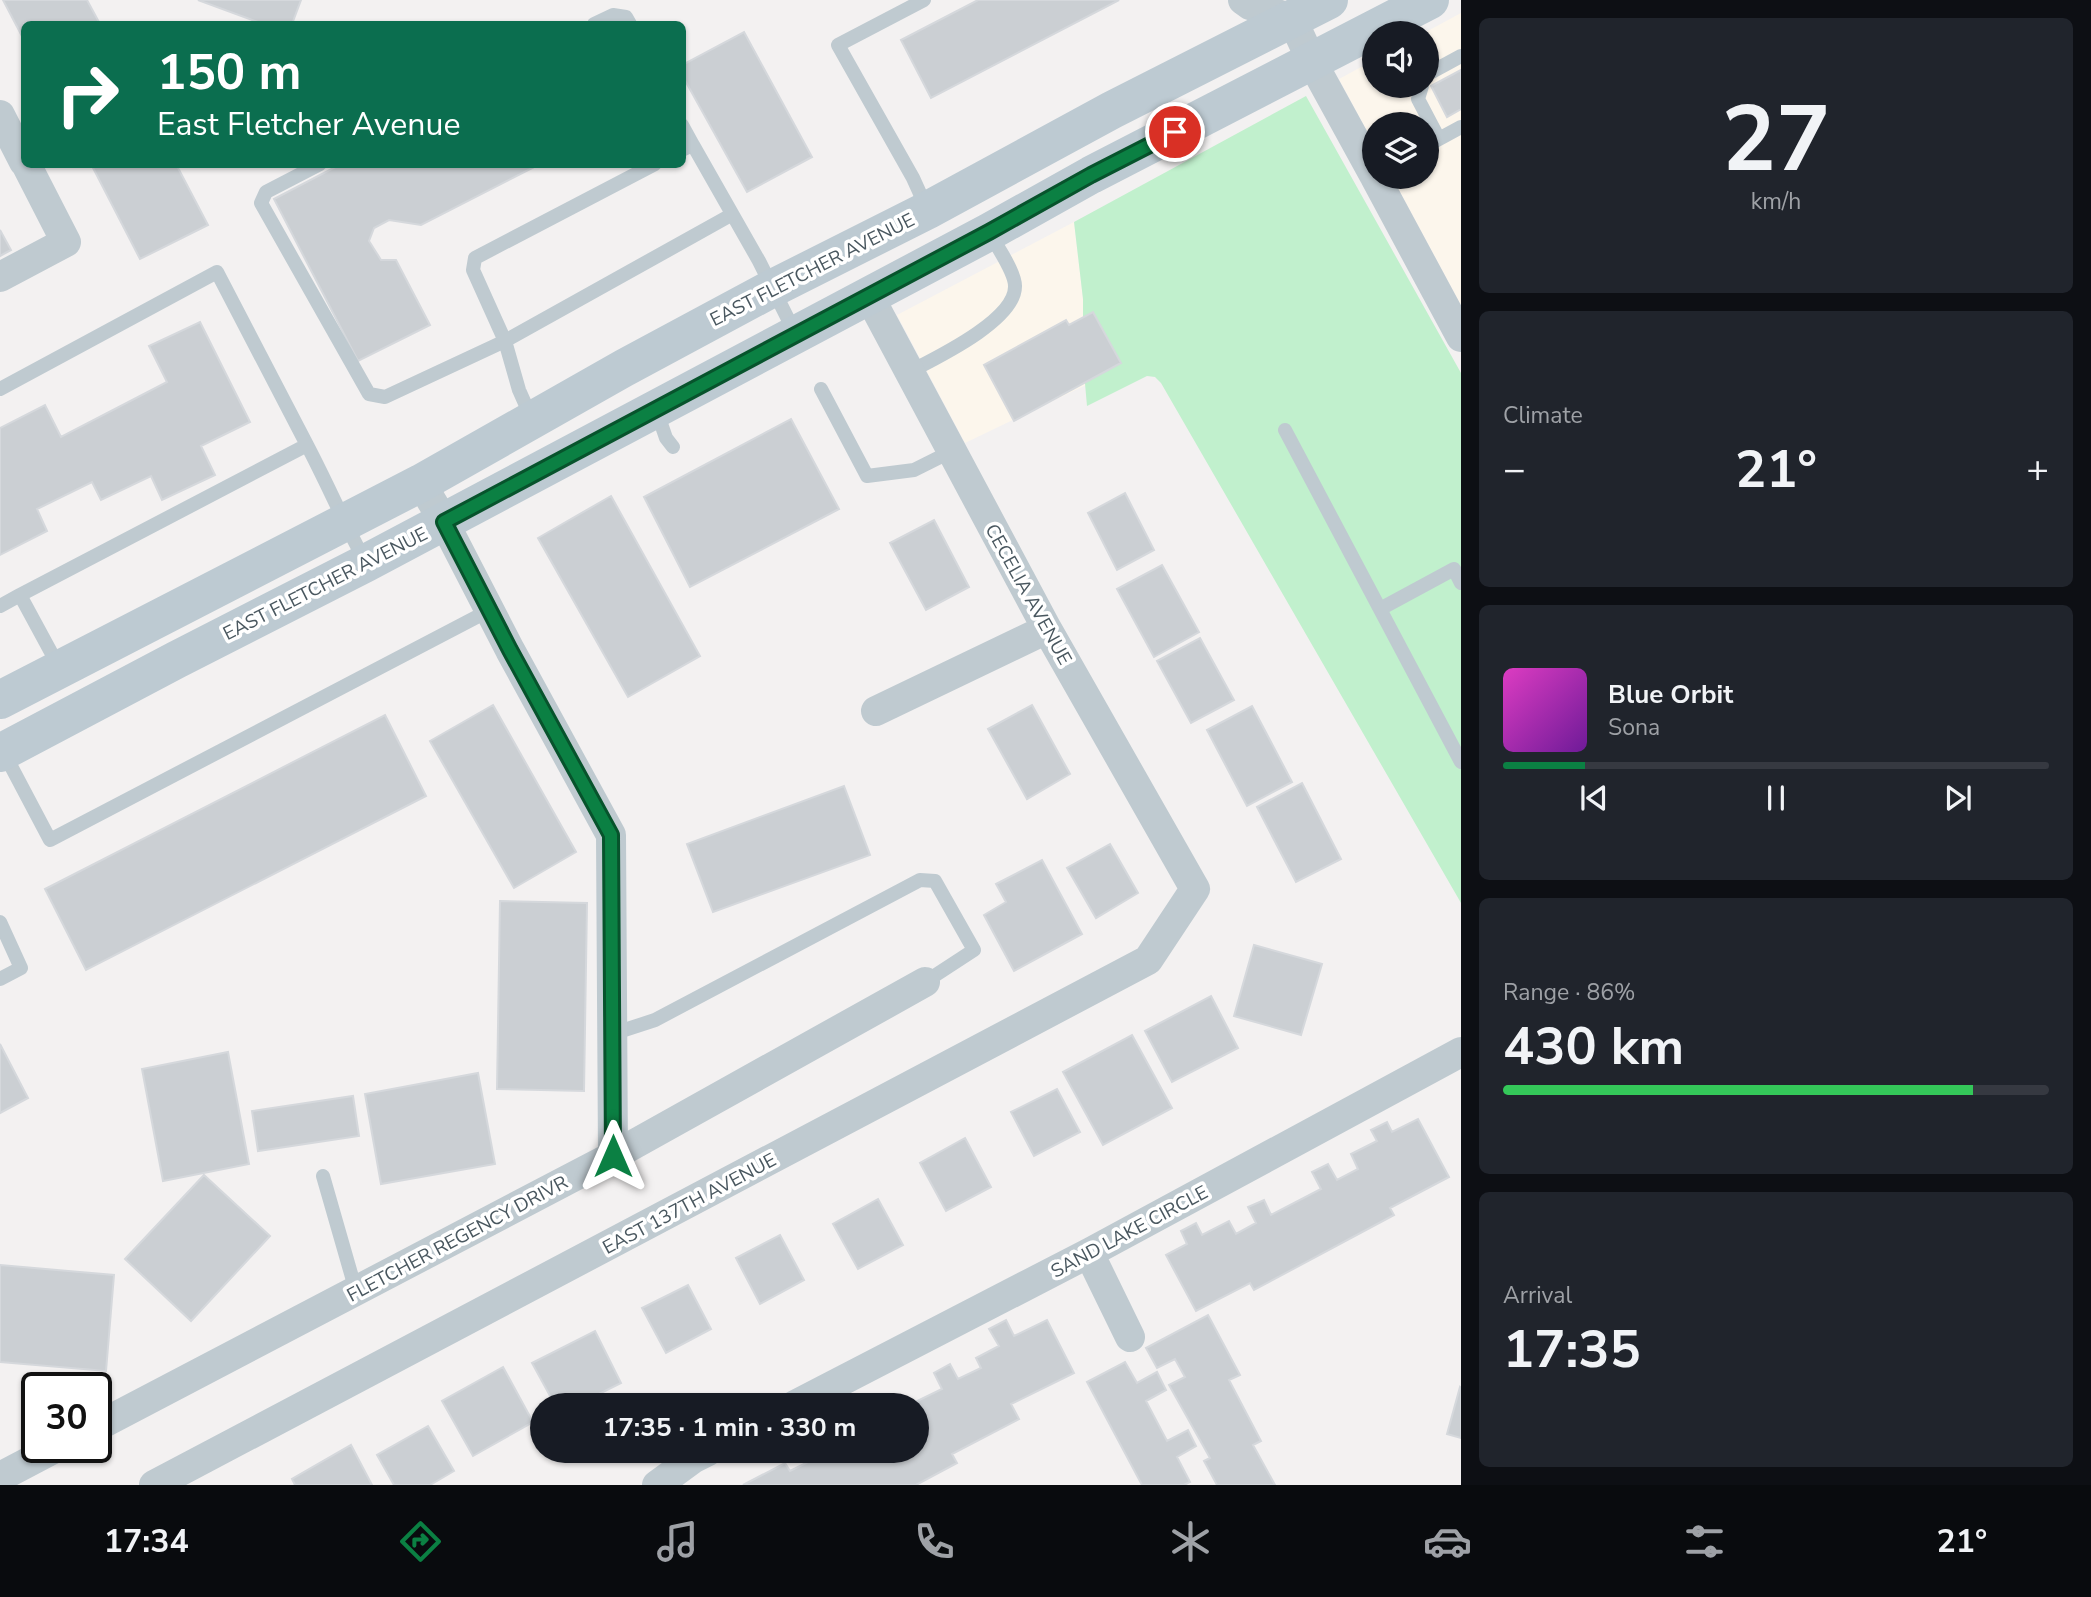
<!DOCTYPE html>
<meta charset="utf-8">
<style>
:root{--surface:#171b24;--page:#20242c;--text:#f1f3f6;--muted:#9ea1a6;--line:#363941;--accent:#0b8043}
body{margin:0;font-family:"Nunito Sans",sans-serif;background:var(--page);color:var(--text);height:100vh;display:flex;flex-direction:column;font-size:26px;white-space:nowrap}
*{box-sizing:border-box;margin:0}
p{font-size:23px;color:var(--muted)}
.icon{flex:none;width:38px;height:38px;fill:none;stroke:currentColor;stroke-width:2;stroke-linecap:round;stroke-linejoin:round}
.map{position:relative;flex:1;overflow:hidden}
.drawer{display:flex;flex-direction:column;gap:18px;padding:18px;background:#0d0f14;width:630px}
.drawer>*{flex:none}
.guide{position:absolute;left:21px;top:21px;width:665px;height:147px;border-radius:10px;box-shadow:0 2px 5px #0004;background:#0b6e4f;color:#fff;overflow:hidden}
.fabs{position:absolute;left:1362px;top:21px;display:grid;gap:14px}
.fabs a{display:grid;place-items:center;width:77px;height:77px;border-radius:50%;background:var(--surface);box-shadow:0 2px 5px #0004;font-size:35px}
.speed{position:absolute;left:21px;top:1372px;display:flex;gap:14px;font-size:35px;font-weight:700;text-align:center}
.speed>*{display:grid;place-content:center;width:91px;height:91px;border-radius:50%;background:var(--surface);box-shadow:0 2px 5px #0004;line-height:1}
.speed .limit{border:4px solid #111;border-radius:10px;background:#fff;color:#111}
.pin{position:absolute;display:grid;place-items:center;width:60px;height:60px;color:#fff;margin:-30px;border:4px solid #fff;border-radius:50%;box-shadow:0 2px 7px #0007}
.me{position:absolute;width:77px;margin:-38px;rotate:0deg;stroke-linejoin:round;filter:drop-shadow(0 0 5px #0008)}
.turn{display:flex;align-items:center;gap:24px;height:147px;padding:0 21px;font-size:32px}
.turn .icon{width:91px;height:91px;stroke-width:2.5}
.turn b{display:block;font-size:49px;line-height:60px}
.big{font-size:52px;font-weight:700;line-height:1.1}
.drawer .widget{flex:1;display:flex;flex-direction:column;justify-content:center;gap:10px;min-width:0;padding:0 24px;border-radius:10px;background:var(--page)}
.drawer .dial{align-items:center;gap:0}
.dial b{font-size:91px;line-height:1}
.song{display:flex;align-items:center;gap:21px}
.cover{width:84px;height:84px;border-radius:10px;background:linear-gradient(135deg,hsl(310 70% 55%),hsl(280 70% 35%))}
.played{height:7px;border-radius:4px;background:linear-gradient(90deg,var(--accent) 15%,var(--line) 15%)}
.keys{display:flex;justify-content:space-around;direction:ltr}
.heat{display:flex;justify-content:space-between;align-items:center;font-size:38px;direction:ltr}
.charge{height:10px;border-radius:5px;background:linear-gradient(90deg,#34c759 86%,var(--line) 0)}
.trip{position:absolute;left:530px;top:1393px;width:399px;height:70px;border-radius:35px;background:var(--surface);box-shadow:0 2px 5px #0004;font-weight:700;line-height:70px;text-align:center}
.menu{display:flex;height:112px;justify-content:space-around;align-items:center;background:#090b0e;color:var(--muted)}
.menu .icon{width:49px;height:49px}
.menu .current{color:var(--accent)}
.menu b{font-size:32px;color:var(--text)}
main{display:flex;flex:1;min-height:0}
.map>svg:first-child{display:block}
.commercial{fill:#fcf6ec}
.green{fill:#c1f0cd}
.building{fill:#cbcfd3;stroke:#d5d8dc;stroke-width:2}
.lines{fill:none;stroke-linecap:round;stroke-linejoin:round}
.lane{stroke:#bfcad0;stroke-width:14}
.street{stroke:#bfcad0;stroke-width:30}
.secondary{stroke:#bdcad2;stroke-width:38}
.route-casing{stroke:#07532c;stroke-width:18}
.route{stroke:#0b8043;stroke-width:12}
.labels{text-anchor:middle;stroke-width:7;stroke-linejoin:round;paint-order:stroke}
.street-label{font-size:19px;fill:#49575f;stroke:#fff}
</style>
<main>
<div class="map">
<svg width="1461" height="1485" viewBox="0 0 1461 1485">
<rect width="100%" height="100%" fill="#f3f1f1"/>
<path class="commercial" d="M1461 13V305L1392 177H1426V124H1374V144L1339 79 1374 60V86H1426V33H1424Z
M1074 222 1083 299V361L1086 385 965 443 897 315Z"/>
<path class="green" d="M1306 96 1461 373V903L1161 383 1155 377 1147 376 1087 406 1083 361V299L1074 222Z"/>
<path class="building" d="M3 0H87L100 24H24V40Z
M198 0H301L292 24H263Z
M978 0H1119L931 98 901 40Z
M744 32 812 157 747 192 682 75V65Z
M1461 70V109L1447 117 1431 86Z
M91 164H176L208 225 140 259Z
M341 164H540L421 225 389 220 374 228 369 241 381 260H396L430 325 358 361 274 199Z
M0 230 11 250 0 256Z
M1093 312 1121 363 1014 421 984 365 1066 320 1069 325Z
M200 322 250 422 201 446 215 475 162 500 151 476 101 500 92 482 37 509 47 531 0 555V428L45 405 61 437 167 382 149 346Z
M791 419 839 509 690 587 644 497Z
M1125 493 1154 550 1117 570 1088 513Z
M611 496 700 656 628 697 538 538Z
M934 520 969 587 926 610 890 543Z
M1162 565 1199 632 1154 657 1117 589Z
M1200 638 1234 700 1191 723 1157 661Z
M493 705 576 852 514 888 430 741Z
M1032 705 1070 774 1027 799 988 729Z
M1252 706 1292 782 1247 806 1207 730Z
M385 715 426 796 86 970 45 889Z
M1302 783 1341 859 1296 882 1257 807Z
M844 786 870 855 713 912 687 844Z
M1110 844 1138 893 1096 918 1067 868Z
M1042 860 1082 934 1014 971 984 915 1006 902 996 884Z
M500 901 587 903 584 1091 497 1089Z
M1254 945 1322 964 1301 1035 1234 1016Z
M1211 996 1238 1048 1172 1082 1145 1031Z
M1132 1035 1172 1108 1103 1145 1063 1072Z
M0 1044 28 1098 0 1113Z
M228 1052 249 1164 163 1181 142 1069Z
M478 1073 495 1164 381 1184 365 1094Z
M1057 1089 1080 1132 1034 1156 1011 1112Z
M353 1096 359 1136 258 1151 252 1111Z
M1418 1119 1449 1177 1390 1208 1394 1215 1254 1290 1250 1283 1196 1311 1166 1255 1187 1244 1181 1231 1196 1223 1202 1235 1229 1221 1236 1234 1256 1223 1248 1207 1264 1200 1271 1215 1321 1189 1312 1172 1328 1164 1337 1180 1358 1169 1351 1154 1377 1141 1371 1130 1387 1122 1392 1132Z
M965 1138 991 1187 946 1211 920 1163Z
M204 1175 270 1236 191 1321 125 1259Z
M878 1199 903 1245 858 1269 833 1224Z
M780 1235 804 1280 760 1304 736 1258Z
M0 1265 114 1275 106 1371 0 1362Z
M688 1285 711 1329 666 1353 642 1308Z
M1208 1315 1240 1375 1229 1380 1261 1441 1253 1445 1275 1485H1217L1204 1461 1210 1458 1169 1385 1185 1377 1175 1359 1157 1368 1146 1348Z
M1006 1320 1014 1336 1047 1320 1074 1373 1011 1404 1019 1419 952 1454 957 1463 916 1485H743L785 1463 790 1471 814 1459 810 1451H917L918 1414 917 1405 913 1403 942 1389 934 1373 950 1364 958 1379 981 1368 976 1358 999 1346 989 1329Z
M595 1331 621 1383 577 1405H555L532 1363Z
M1125 1362 1137 1383 1157 1372 1166 1390 1146 1401 1167 1441 1188 1430 1196 1446 1177 1457 1190 1482 1184 1485H1142L1087 1382Z
M503 1367 533 1422 473 1456 442 1401Z
M1460 1387 1461 1388V1438L1447 1434Z
M428 1426 454 1471 430 1485H394L377 1455Z
M351 1445 372 1485H295L292 1479Z"/>
<g class="lines">
<path class="lane" d="M924 0 838 45 913 178 927 209
M594 24 613 15 626 17 630 24
M1426 75 1461 56
M1422 86 1418 99 1439 139
M682 125 693 145
M1426 146 1461 127
M682 150 693 145 759 261 795 333
M320 164 266 192 261 203 369 394 385 397 505 341 731 215
M909 372C936 358 1016 320 1015 286 1015 272 997 246 989 233
M0 389 217 272 307 445
M821 389 867 476 914 470 952 451
M656 409 666 438 673 447
M531 417 519 390 505 341 473 270 475 258 655 164
M1285 430 1461 762
M20 595 307 445C327 483 344 523 365 561
M0 606 20 595 59 667
M1380 609 1454 569 1461 583
M3 751 50 840 490 610
M0 922 21 968 0 979
M612 1034 655 1020 920 880 935 881 974 950 925 982
M323 1176 356 1291"/>
<path class="street" d="M1243 0 1250 5 1292 19
M1292 19 1312 62 1374 175
M0 115 24 162
M1375 177 1461 337
M0 277 66 242 26 164
M421 483 444 522 510 650 611 835 613 1156
M876 711 1047 629
M1089 1253 1130 1337
M795 1405 1089 1253 1461 1052
M96 1427 613 1156 925 982
M0 1477 57 1447
M154 1485 1148 960 1195 889 1047 629 869 296
M657 1485 694 1458 708 1451"/>
<path class="secondary" d="M0 700 421 483 624 368 771 289 928 210 1112 110 1329 0
M0 753 176 660 366 563 989 232 1091 175 1430 0"/>
</g>
<g class="lines">
<defs>
<path id="route" d="M613 1156 611 835 510 650 444 522 989 232 1091 175 1175 132"/>
</defs>
<use href="#route" class="route-casing"/>
<use href="#route" class="route"/>
</g>
<g class="labels">
<g class="street-label">
<text transform="translate(812 269) rotate(-27)" y="7">EAST FLETCHER AVENUE</text>
<text transform="translate(325 583) rotate(-27)" y="7">EAST FLETCHER AVENUE</text>
<text transform="translate(1029 594) rotate(61)" y="7">CECELIA AVENUE</text>
<text transform="translate(689 1203) rotate(-28)" y="7">EAST 137TH AVENUE</text>
<text transform="translate(1129 1231) rotate(-28)" y="7">SAND LAKE CIRCLE</text>
<text transform="translate(457 1238) rotate(-28)" y="7">FLETCHER REGENCY DRIVR</text>
</g>
</g>
</svg>
<div class="fabs">
<a><svg class="icon" aria-label="sound" viewBox="0 0 24 24"><path d="M4 9h4l5-4v14l-5-4H4zM17 9q2 3 0 6"/></svg></a>
<a><svg class="icon" aria-label="layers" viewBox="0 0 24 24"><path d="M12 4l9 5-9 5-9-5zM3 14l9 5 9-5"/></svg></a>
</div>
<div class="speed"><div class="limit">30</div></div>
<div class="pin" style="left:1175px;top:132px;background:#d93025"><svg class="icon" aria-label="arrive" viewBox="0 0 24 24"><path d="M6 21V4h12l-3 4 3 4H6"/></svg></div>
<svg class="me" style="left:613px;top:1156px" viewBox="-20 -20 40 40"><path d="M0-17L14 15 0 8-14 15z" fill="#0b8043" stroke="#fff" stroke-width="4"/></svg>
<div class="trip">17:35 · 1 min · 330 m</div>
<div class="guide">
<div class="turn"><svg class="icon" aria-label="right" viewBox="0 0 24 24"><path d="M7 20v-9h11M14 6l5 5-5 5"/></svg><div><b>150 m</b>East Fletcher Avenue</div></div>
</div>
</div>
<section class="drawer">
<div class="widget dial"><b>27</b><p>km/h</p></div>
<div class="widget"><p>Climate</p>
<div class="heat"><a>−</a><b class="big">21°</b><a>+</a></div>
</div>
<div class="widget">
<div class="song"><i class="cover"></i><div><b>Blue Orbit</b><p>Sona</p></div></div>
<div class="played"></div>
<div class="keys"><svg class="icon" aria-label="previous" viewBox="0 0 24 24"><path d="M18 5L8 12l10 7zM5 5v14"/></svg><svg class="icon" aria-label="pause" viewBox="0 0 24 24"><path d="M8 5v14M16 5v14"/></svg><svg class="icon" aria-label="next" viewBox="0 0 24 24"><path d="M6 5l10 7-10 7zM19 5v14"/></svg></div>
</div>
<div class="widget"><p>Range · 86%</p><b class="big">430 km</b><div class="charge"></div></div>
<div class="widget"><p>Arrival</p><b class="big">17:35</b></div>
</section>
</main>
<nav class="menu">
<b>17:34</b>
<svg class="icon current" aria-label="directions" viewBox="0 0 24 24"><path d="M12 3l9 9-9 9-9-9zM9 14v-3h6M13 9l2 2-2 2"/></svg>
<svg class="icon" aria-label="music" viewBox="0 0 24 24"><path d="M9 18V5l10-2v13"/><circle cx="6" cy="18" r="3"/><circle cx="16" cy="16" r="3"/></svg>
<svg class="icon" aria-label="phone" viewBox="0 0 24 24"><path d="M5 4h4l2 5-3 2q2 4 5 5l2-3 5 2v4C11 20 4 13 5 4z"/></svg>
<svg class="icon" aria-label="climate" viewBox="0 0 24 24"><path d="M12 3v18M4 7l16 10M4 17L20 7"/></svg>
<svg class="icon" aria-label="car" viewBox="0 0 24 24"><path d="M5 17H2v-5l4-1 3-4h7l3 4 3 1v5h-3M9 17h6M6 11h13"/><circle cx="7" cy="17" r="2"/><circle cx="17" cy="17" r="2"/></svg>
<svg class="icon" aria-label="filters" viewBox="0 0 24 24"><path d="M4 7h16M4 17h16"/><circle cx="9" cy="7" r="2"/><circle cx="15" cy="17" r="2"/></svg>
<b>21°</b>
</nav>
